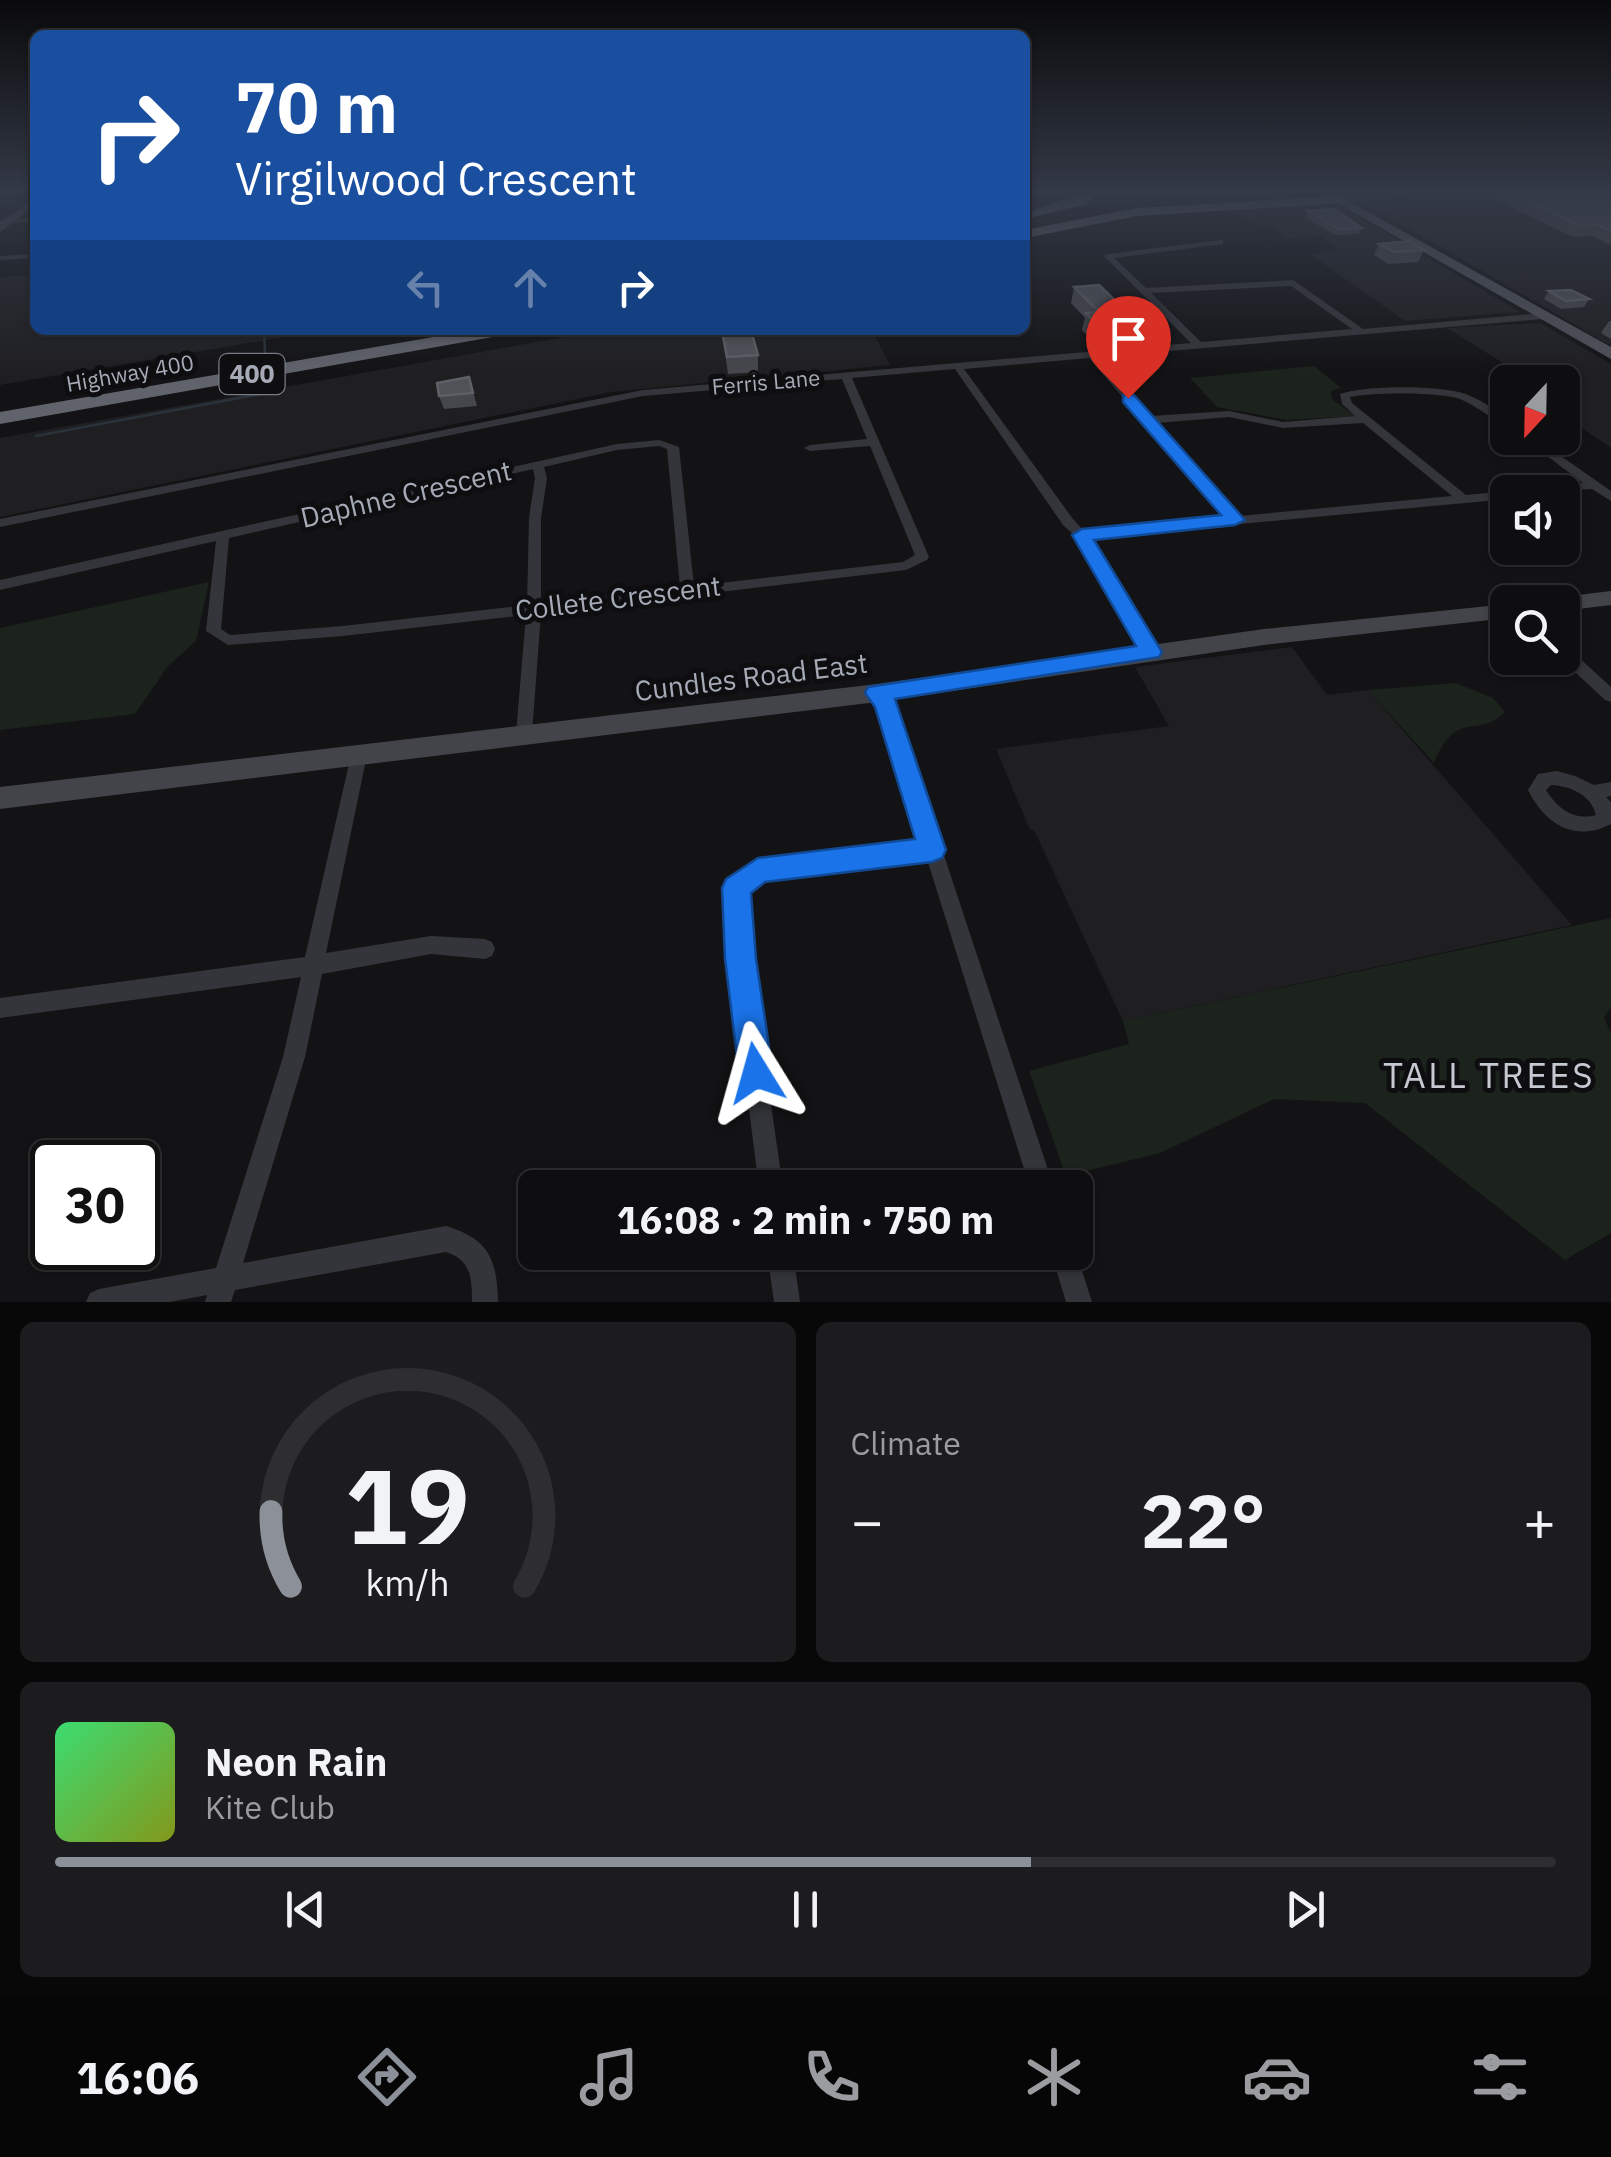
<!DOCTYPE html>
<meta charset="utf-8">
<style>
:root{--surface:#0e0e10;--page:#1c1c1e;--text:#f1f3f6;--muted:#9b9c9f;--line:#2e2e30;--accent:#8c9099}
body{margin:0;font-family:"IBM Plex Sans",sans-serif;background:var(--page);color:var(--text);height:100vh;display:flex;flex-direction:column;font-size:38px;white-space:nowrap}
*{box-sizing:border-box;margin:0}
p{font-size:32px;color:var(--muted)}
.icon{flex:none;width:55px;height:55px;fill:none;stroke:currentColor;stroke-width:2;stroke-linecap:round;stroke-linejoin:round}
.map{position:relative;height:1302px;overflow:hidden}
.side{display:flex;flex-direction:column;gap:20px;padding:20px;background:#080809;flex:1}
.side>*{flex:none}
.guide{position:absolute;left:30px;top:30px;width:1000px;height:305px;border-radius:15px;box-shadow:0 2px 8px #0004,0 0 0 2px var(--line);background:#1a4fa0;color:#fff;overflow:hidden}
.needle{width:65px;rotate:202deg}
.fabs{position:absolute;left:1490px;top:365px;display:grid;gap:20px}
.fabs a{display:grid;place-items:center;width:90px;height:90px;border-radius:15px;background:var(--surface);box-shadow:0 2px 8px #0004,0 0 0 2px var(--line);font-size:50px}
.speed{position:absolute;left:30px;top:1140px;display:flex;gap:20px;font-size:50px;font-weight:700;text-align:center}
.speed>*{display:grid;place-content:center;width:130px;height:130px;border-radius:50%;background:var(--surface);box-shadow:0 2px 8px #0004,0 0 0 2px var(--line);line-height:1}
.speed .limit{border:5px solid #111;border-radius:15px;background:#fff;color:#111}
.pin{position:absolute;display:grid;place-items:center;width:85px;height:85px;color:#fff;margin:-102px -42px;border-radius:50% 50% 50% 0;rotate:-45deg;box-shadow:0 0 10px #0007}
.pin .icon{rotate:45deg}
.me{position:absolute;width:110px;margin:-55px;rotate:352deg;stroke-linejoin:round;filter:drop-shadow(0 0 8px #0008)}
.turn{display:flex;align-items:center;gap:35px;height:210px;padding:0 40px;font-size:45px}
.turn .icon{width:130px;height:130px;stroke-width:2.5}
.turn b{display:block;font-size:70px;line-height:85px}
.lanes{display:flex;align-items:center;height:95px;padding:0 40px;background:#0003;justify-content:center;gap:50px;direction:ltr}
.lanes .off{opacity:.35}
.big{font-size:75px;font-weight:700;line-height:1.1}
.side .tile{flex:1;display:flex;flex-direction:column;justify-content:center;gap:15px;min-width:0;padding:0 35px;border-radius:15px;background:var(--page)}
.side .dial{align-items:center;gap:0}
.dial svg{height:260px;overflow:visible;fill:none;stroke:var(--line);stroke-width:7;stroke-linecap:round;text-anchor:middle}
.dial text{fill:var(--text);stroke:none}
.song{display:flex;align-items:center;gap:30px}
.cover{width:120px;height:120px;border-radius:15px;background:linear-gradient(135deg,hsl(140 70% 55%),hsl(70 70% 35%))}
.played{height:10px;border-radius:5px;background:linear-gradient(90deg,var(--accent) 65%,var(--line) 65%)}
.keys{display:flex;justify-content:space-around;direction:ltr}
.heat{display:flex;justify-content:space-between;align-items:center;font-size:55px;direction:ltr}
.side .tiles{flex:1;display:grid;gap:20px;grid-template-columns:1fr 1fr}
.tile:last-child{grid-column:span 2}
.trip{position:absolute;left:518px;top:1170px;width:575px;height:100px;border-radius:15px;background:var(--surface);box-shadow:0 2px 8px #0004,0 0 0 2px var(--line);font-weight:700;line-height:100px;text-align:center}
.tab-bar{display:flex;height:160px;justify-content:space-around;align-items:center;background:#060606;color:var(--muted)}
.tab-bar .icon{width:70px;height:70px}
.tab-bar .current{color:var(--accent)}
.tab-bar b{font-size:45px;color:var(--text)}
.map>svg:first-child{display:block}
.built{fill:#1f1f22}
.green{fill:#1b231c}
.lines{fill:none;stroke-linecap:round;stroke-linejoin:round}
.stream{stroke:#2a3239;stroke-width:2.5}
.minor{fill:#34353a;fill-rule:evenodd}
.tertiary{fill:#34353a;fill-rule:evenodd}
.secondary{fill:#42444a;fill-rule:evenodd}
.primary{fill:#505259;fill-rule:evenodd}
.motorway{fill:#60636b;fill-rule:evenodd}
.wall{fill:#46474d}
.shaded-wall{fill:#2d2e32}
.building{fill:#505258;stroke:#5e6067;stroke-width:2.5}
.route{fill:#1a73e8;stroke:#114b97;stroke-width:2.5}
.labels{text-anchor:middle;stroke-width:10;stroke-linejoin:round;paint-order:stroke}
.far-street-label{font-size:22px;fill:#a5aab6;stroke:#0e0e10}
.shield{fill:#0e0e10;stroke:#787b84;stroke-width:2.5}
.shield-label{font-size:25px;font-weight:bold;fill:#a5aab6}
.street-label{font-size:28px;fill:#a5aab6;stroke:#0e0e10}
.near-neighbourhood-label{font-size:35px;letter-spacing:2.5px;fill:#c6c9d2;stroke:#0e0e10}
</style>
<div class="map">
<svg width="1611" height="1302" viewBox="0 0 1611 1302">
<rect width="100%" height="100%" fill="#131315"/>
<path class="built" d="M1449 193H1611V346L1369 205Z
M1336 204 1520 312 1405 321 1310 254 1339 250 1322 237 1288 238 1268 225H1257L1235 210Z
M35 275V330H326L0 385V277Z
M1540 323 1611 364V448L1563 415 1562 382H1515L1504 375 1516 371 1447 328Z
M603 330H872L890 365 612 392 0 517V438Z
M1292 647 1327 695 1368 690 1572 925 1123 1021 1034 830H1030L996 749 1169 726 1135 667Z"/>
<path class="green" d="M1314 366 1341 388 1331 391 1332 399 1355 416 1287 420 1217 407 1190 378Z
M209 582 196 641 168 666 135 714 0 730V628Z
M1456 683 1493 698 1505 712C1478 740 1457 707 1434 763L1368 690Z
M1611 918V1006L1604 1018 1611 1033V1233L1565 1260 1365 1103 1274 1099 1160 1153 1066 1176 1029 1071 1129 1044 1123 1021Z"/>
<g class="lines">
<path class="stream" d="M264 330 265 354
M36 436 266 393V377"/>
<path class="minor" d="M35 218V222L0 224V220Z
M1220 240H1223V244L1114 258 1146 288 1293 280 1363 329 1543 313 1548 316 1543 319 1099 357 1151 416 1229 411 1283 422 1355 416 1342 404 1340 394C1366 385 1440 385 1466 394 1481 400 1494 409 1508 418V426C1491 419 1477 406 1460 399 1440 392 1370 392 1350 397L1352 403 1466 495 1508 491 1512 492H1508V499L1089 538 1158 651 1151 656 1146 655 1076 537 1063 525 955 369 852 378 929 557 927 560 906 570 541 613 532 733 530 737H518L516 733 526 615 343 636 228 645 206 631 216 541 0 590V580L617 444 659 440 679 447 694 586 903 562 915 555 870 446 810 451 804 448 810 445 867 439 842 379 643 396 0 527V519L643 390 1191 343 1104 256 1108 254ZM1291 286 1352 329 1201 342 1151 293ZM1089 358 1226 518 1084 531 1073 519 964 369ZM1229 417 1283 428 1363 423 1452 496 1239 516 1157 423ZM659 446 667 449 680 587 541 603V518L547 478 544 467 617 450ZM533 469 535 478 529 518 527 605 343 626 230 635 221 629 229 538Z
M35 254V258L0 260V256Z
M1523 438H1535L1611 491V501L1592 489 1527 492 1533 488 1583 483Z
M1562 646 1567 647 1611 687V702L1605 700 1560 658H1562Z
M877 687 883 689 894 704 1054 1188H1030L927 859 763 878 746 892 750 959 783 1188H759L730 959 726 888 729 882 759 862 922 843 879 706 869 693 871 689Z
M359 748 365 750 367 755 326 953 431 936 485 939 492 942 495 949 492 956 485 959 431 954 322 974 305 1057 243 1263 446 1226C489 1239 497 1259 498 1302H472C472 1278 471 1260 446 1252L235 1290 231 1302H205L207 1295 170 1302H86L90 1293 99 1289 216 1268 283 1057 301 977 0 1018V998L305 957 351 755 353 750Z
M1557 771 1575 776 1594 785 1611 782V796L1606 797 1611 802V824C1575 843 1545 824 1528 790L1538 774ZM1551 785C1571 786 1591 795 1596 815 1574 821 1558 809 1546 790Z
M1075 1251 1076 1252 1092 1302H1066L1051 1252H1075Z
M767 1252H793L800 1302H774Z"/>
<path class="tertiary" d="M1398 193H1438L1339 203 1334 200Z"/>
<path class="secondary" d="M35 198V206L0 232V222Z
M1611 591V605L1562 611V602H1552L1562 597Z
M1508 604V618L1264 645 877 702 0 809V787L877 684 1264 629Z"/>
<path class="primary" d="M1320 193H1334L1611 347V359Z"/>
<path class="motorway" d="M1084 193H1099L1087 204 1025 219V213Z
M1339 196 1346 200 1344 203 1137 216 1025 238V230L1137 208Z
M474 330H513L504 335 0 424V412Z"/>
</g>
<path class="wall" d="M1482 193H1611V245L1592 236 1573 237Z
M1308 211 1361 228 1359 234 1335 235 1305 217Z
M1379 244 1424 250 1418 262 1388 264 1374 255Z
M1074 287 1132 317 1127 333 1091 340 1082 330 1085 318 1071 303Z
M1549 291 1589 299 1584 307 1561 309 1544 299Z
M1609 321H1611V339L1601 333Z
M722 331 758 355V372L728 374Z
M469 377 477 406 444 409 439 396Z"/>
<path class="shaded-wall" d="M1132 317 1127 333 1091 340 1095 323Z"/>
<path class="building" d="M1510 193H1611V231L1598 225 1580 226Z
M1335 209 1361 228 1338 229 1308 211Z
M1409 241 1424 250 1394 252 1379 244Z
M1099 285 1132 317 1095 323 1086 313 1099 312 1074 287Z
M1571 290 1589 299 1566 301 1549 291Z
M740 330 752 334 758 355 727 357 722 331Z
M469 377 473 393 439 396 437 383Z"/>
<linearGradient id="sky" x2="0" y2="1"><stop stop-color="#0a0a0c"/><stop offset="0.51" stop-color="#333946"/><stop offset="1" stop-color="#333946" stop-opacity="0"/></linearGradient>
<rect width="1611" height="375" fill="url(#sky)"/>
<path class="route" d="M1123 395H1134L1245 520 1235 525 1094 540 1162 652 1159 657 895 699 946 850 942 858 932 862 765 882 751 893 756 959 773 1073 768 1085 756 1090 744 1085 739 1073 725 959 722 888 726 879 758 858 915 839 875 707 865 693 868 687 1136 646 1072 535 1082 529 1221 515 1123 402Z"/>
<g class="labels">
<g class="far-street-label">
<text transform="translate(130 373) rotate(-10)" y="8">Highway 400</text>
<text transform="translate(766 382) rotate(-5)" y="8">Ferris Lane</text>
</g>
<rect class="shield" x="219.5" y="354" width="65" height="40" rx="8"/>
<g class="shield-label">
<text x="252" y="383">400</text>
</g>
<g class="street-label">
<text transform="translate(406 494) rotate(-13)" y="10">Daphne Crescent</text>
<text transform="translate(618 598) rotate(-7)" y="10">Collete Crescent</text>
<text transform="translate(751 677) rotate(-7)" y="10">Cundles Road East</text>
</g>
<g class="near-neighbourhood-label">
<text x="1489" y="1088">TALL TREES</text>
</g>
</g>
</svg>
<div class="fabs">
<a><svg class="needle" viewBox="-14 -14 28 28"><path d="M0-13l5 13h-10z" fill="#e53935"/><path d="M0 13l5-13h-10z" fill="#9b9c9f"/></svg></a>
<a><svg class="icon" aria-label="sound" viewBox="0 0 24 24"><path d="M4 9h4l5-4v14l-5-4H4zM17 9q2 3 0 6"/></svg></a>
<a><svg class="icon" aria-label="search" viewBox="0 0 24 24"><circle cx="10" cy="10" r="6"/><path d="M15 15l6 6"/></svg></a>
</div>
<div class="speed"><div class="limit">30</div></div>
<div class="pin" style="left:1128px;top:398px;background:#d93025"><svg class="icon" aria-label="arrive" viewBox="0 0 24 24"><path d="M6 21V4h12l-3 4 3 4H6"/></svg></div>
<svg class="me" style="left:756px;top:1073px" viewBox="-20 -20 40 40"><path d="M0-17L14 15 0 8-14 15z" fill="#1a73e8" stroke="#fff" stroke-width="4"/></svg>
<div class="trip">16:08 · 2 min · 750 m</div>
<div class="guide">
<div class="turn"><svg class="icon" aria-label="right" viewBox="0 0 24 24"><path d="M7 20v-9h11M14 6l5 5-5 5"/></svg><div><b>70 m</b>Virgilwood Crescent</div></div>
<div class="lanes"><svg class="icon off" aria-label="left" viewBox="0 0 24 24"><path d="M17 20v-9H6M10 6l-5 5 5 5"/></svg><svg class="icon off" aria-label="ahead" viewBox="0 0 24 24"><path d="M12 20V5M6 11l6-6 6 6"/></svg><svg class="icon" aria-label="right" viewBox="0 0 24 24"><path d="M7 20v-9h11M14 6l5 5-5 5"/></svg></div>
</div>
</div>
<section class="side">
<div class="tiles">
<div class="tile dial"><svg viewBox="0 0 100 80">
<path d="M14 69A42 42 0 1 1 86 69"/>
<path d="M14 69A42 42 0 0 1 8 46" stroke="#8c9099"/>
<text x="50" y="56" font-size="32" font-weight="700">19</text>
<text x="50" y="72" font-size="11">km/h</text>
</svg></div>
<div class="tile"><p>Climate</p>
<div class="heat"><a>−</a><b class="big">22°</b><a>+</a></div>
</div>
<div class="tile">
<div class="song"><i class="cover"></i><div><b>Neon Rain</b><p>Kite Club</p></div></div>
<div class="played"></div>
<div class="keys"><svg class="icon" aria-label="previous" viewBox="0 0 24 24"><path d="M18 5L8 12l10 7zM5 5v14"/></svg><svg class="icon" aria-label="pause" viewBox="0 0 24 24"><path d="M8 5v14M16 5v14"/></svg><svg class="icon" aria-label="next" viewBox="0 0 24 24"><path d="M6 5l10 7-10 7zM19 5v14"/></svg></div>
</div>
</div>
</section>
<nav class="tab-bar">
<b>16:06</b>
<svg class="icon current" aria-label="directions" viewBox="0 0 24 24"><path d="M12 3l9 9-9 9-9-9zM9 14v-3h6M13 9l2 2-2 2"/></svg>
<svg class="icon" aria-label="music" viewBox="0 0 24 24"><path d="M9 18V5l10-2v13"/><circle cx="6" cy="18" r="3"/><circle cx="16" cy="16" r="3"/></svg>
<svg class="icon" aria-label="phone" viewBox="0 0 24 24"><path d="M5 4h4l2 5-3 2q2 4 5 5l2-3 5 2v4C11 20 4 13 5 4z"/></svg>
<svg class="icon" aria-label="climate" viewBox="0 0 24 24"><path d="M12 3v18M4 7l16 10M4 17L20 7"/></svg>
<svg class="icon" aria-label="car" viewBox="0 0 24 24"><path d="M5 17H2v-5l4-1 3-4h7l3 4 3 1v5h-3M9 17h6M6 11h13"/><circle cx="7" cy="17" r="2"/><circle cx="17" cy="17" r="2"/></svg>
<svg class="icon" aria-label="filters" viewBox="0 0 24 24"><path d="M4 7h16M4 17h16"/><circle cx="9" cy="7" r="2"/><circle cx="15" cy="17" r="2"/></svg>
</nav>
